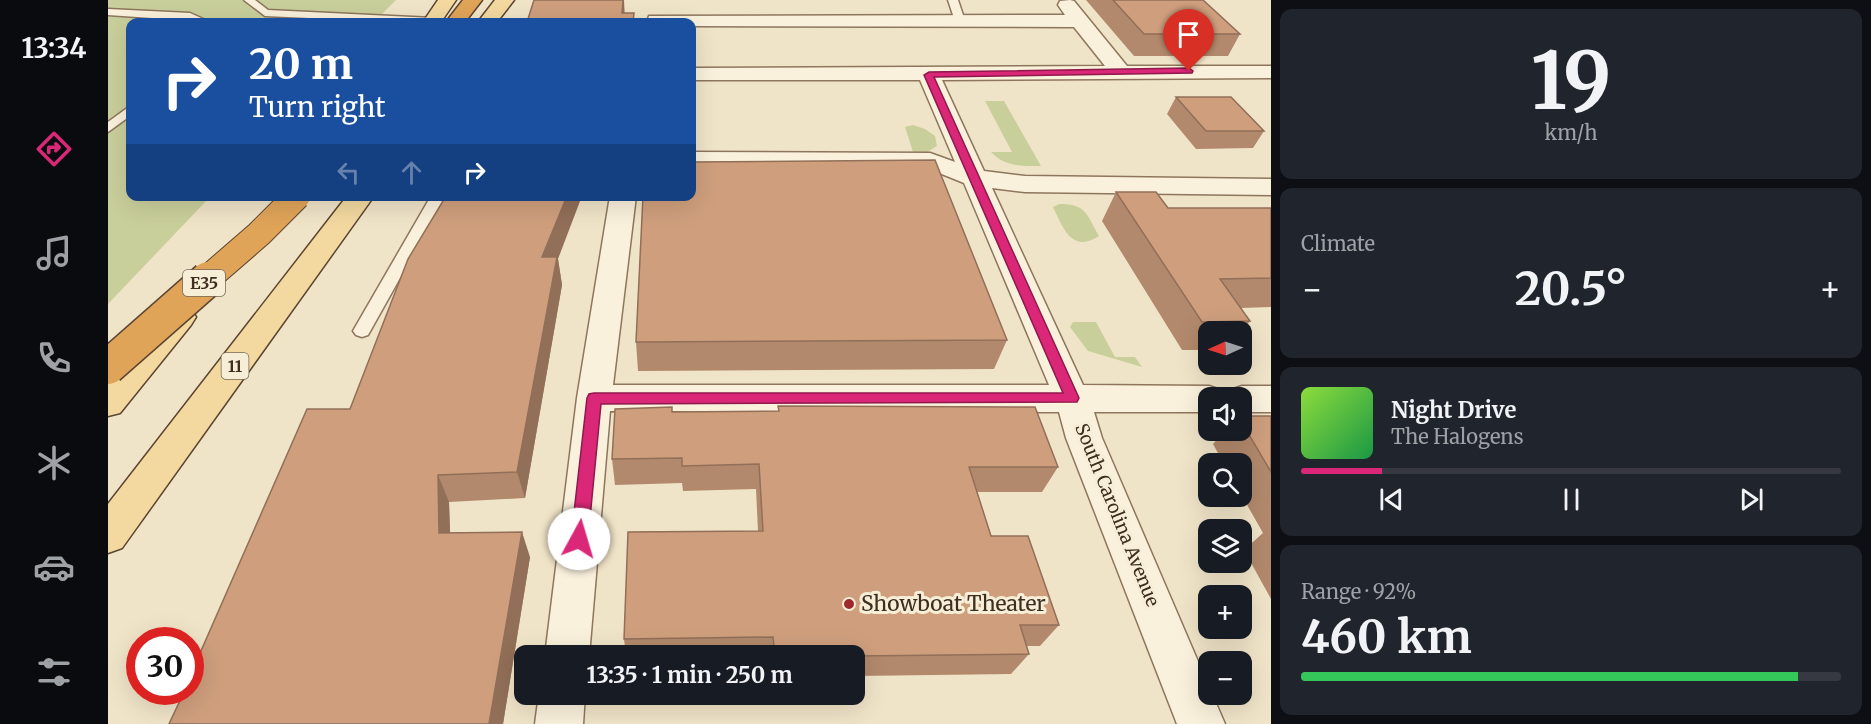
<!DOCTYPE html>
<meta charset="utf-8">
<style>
:root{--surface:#171b24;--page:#20242c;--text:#f1f3f6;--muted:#9ea1a6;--line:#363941;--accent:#db2777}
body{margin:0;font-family:Merriweather,serif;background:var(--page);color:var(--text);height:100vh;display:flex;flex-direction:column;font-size:22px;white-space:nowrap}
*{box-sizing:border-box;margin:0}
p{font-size:20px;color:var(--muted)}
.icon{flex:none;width:33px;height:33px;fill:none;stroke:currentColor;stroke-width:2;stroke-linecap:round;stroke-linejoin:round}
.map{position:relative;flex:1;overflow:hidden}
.sheet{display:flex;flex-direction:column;gap:9px;padding:9px;background:#0d0f14;width:600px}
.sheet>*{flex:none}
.top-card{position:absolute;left:18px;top:18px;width:570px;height:183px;border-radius:12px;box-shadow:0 6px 24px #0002;background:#1a4fa0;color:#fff;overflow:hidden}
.needle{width:39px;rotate:267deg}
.tools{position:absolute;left:1090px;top:321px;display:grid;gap:12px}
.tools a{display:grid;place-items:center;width:54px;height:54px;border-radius:12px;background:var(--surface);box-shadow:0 6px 24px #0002;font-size:30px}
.speed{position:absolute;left:18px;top:627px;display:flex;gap:12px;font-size:30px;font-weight:700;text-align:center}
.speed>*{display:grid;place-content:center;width:78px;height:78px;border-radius:50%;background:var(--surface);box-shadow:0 6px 24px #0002;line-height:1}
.speed .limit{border:9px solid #d22;background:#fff;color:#111}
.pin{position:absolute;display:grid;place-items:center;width:51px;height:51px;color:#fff;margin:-62px -26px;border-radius:50% 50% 50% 0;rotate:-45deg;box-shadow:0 0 6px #0007}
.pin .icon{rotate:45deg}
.me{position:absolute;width:66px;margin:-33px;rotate:6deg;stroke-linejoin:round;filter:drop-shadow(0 0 4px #0008)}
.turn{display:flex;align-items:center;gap:21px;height:126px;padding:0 24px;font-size:27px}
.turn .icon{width:78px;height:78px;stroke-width:2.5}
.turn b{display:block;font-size:42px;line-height:51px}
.lanes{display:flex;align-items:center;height:57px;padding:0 24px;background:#0003;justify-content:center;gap:30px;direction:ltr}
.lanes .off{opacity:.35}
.big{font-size:45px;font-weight:700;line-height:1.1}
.sheet .widget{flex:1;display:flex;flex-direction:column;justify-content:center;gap:9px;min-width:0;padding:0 21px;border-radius:12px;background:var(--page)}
.sheet .dial{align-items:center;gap:0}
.dial b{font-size:78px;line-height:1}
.song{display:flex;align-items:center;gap:18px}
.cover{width:72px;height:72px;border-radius:9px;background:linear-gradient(135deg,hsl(90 70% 55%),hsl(140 70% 35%))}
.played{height:6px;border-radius:3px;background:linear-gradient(90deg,var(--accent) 15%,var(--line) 15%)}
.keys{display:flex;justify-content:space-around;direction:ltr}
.heat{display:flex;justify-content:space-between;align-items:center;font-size:33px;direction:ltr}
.charge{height:9px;border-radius:4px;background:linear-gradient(90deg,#34c759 92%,var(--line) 0)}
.trip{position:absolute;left:406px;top:645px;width:351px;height:60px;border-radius:12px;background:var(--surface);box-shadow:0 6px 24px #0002;font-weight:700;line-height:60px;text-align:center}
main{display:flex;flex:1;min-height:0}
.tabs{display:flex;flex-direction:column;width:108px;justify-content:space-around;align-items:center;background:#090b0e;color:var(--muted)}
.tabs .icon{width:42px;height:42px}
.tabs .on{color:var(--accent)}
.tabs b{font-size:27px;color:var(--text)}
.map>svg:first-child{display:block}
.green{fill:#c9cf9b}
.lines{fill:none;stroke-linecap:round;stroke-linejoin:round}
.lane-casing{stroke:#8d765c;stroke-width:3}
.street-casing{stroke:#8d765c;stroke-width:3}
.primary-casing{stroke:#5b4430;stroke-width:3}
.highway-casing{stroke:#5b4430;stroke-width:3}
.lane{fill:#faf1dc;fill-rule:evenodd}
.street{fill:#faf1dc;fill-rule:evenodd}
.primary{fill:#f3d9a0;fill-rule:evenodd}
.highway{fill:#e0a458;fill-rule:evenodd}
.highway-bridge-far1-casing{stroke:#5b4430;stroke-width:28;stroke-linecap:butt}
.highway-bridge-casing{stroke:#5b4430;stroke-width:37;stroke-linecap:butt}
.highway-bridge-far1{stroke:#e0a458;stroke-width:26}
.highway-bridge{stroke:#e0a458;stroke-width:34}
.wall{fill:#b2896c}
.shaded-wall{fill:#916f58}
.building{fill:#cf9f7d;stroke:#916f58;stroke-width:1.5}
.route{fill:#db2777;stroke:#8e194d;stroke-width:1.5}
.poi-dot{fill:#9e2a2b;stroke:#f7eed8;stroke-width:2}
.labels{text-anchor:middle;stroke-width:6;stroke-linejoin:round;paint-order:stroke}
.shield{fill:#f7eed8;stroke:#756857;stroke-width:1.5}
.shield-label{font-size:16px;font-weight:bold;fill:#3d2e20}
.street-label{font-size:18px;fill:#3d2e20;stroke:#f7eed8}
.near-poi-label{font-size:21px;fill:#3d2e20;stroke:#f7eed8;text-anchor:start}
</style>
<main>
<nav class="tabs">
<b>13:34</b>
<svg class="icon on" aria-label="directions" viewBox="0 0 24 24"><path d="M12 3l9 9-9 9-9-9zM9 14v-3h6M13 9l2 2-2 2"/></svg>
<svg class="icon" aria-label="music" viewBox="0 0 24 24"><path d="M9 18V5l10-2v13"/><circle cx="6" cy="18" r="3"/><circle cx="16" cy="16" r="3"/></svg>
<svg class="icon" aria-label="phone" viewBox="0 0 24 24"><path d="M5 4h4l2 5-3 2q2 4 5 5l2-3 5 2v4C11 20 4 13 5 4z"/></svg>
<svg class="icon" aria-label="climate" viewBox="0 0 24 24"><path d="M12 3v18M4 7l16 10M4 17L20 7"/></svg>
<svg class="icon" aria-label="car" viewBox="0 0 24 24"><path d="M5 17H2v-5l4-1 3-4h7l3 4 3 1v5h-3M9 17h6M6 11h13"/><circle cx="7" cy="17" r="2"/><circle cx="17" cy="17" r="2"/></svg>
<svg class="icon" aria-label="filters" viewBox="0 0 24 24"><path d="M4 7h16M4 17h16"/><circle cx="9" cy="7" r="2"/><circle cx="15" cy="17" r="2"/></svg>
</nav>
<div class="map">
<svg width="1163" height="724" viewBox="0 0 1163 724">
<rect width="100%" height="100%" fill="#f0e4c8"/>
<path class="green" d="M0 0H288L266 22H22V196L102 197 0 304Z
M877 101H896L933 166C914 166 897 167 883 152H904Z
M805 125 817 129 827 136 829 146 816 154 805 152 797 127Z
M951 204C979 204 978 214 991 236 963 254 955 227 945 207Z
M965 322H988L1007 357H1027L1034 367 980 351 962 327Z"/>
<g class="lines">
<defs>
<path id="lane" d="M136 0H147L160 10 325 18 330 21 290 22 157 16Z
M840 0H850L857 21 856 23H848L847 21Z
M0 9 82 13 102 22 0 15Z
M22 106V116L0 132V122Z
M323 196H338L260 335 254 337 248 335 245 331Z"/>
<path id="street" d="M962 0 966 1 1019 66H1163V78L834 80 876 171 917 176 1163 179V195L917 192 884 188 975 385 1101 386 1113 390 1117 398H1101V412H986L994 438 1101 687V694H1104L1117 724H1069L958 438 951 412 502 411 481 656H437L469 398 502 196H528L505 385H941L856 183 819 168 584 166V152L822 153 847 162 812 80H584V68L997 66 966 27 584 26V22H539L541 16 957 15 950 5 952 1Z
M1134 386H1163V412H1134V398H1118L1122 390Z
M431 694H477L475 724H427Z"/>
<path id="primary" d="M330 0H348L333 22H315Z
M387 0H406L389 22H370Z
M239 196H266L14 548 0 553V504Z
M72 306 83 309 88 317 83 325 12 413 0 416V379L61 309Z"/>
<path id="highway" d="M355 0H374L357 22H338Z"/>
</defs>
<use href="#lane" class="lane-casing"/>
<use href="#street" class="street-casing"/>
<use href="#primary" class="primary-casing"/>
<use href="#highway" class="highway-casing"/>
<use href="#lane" class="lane"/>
<use href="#street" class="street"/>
<use href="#primary" class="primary"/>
<use href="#highway" class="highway"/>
<defs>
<path id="highway-bridge-far1" d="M98 280 151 234 189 196"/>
<path id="highway-bridge" d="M0 367 100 279"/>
</defs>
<use href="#highway-bridge-far1" class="highway-bridge-far1-casing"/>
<use href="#highway-bridge" class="highway-bridge-casing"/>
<use href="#highway-bridge-far1" class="highway-bridge-far1"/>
<use href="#highway-bridge" class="highway-bridge"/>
</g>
<path class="wall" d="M978 0H1095L1132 34 1120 56H1026Z
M1068 97 1156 131 1145 148 1088 149 1059 114Z
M1008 192 1060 208H1163V307L1133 308 1142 321 1134 332H1101V350H1074L994 221Z
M450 259 454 285 417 498 341 502 342 533 422 557 395 724 242 409Z
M899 340 886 369 530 371 528 342Z
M670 406 950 467 934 492H869L883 536 951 625 932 646H918L921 654 903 674 747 676V656H518L516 639 650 531 648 489 575 491 574 483 507 485 504 459 564 412 670 411Z
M1134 416H1163V599L1136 550 1155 533 1134 496V464H1116L1105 444 1117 430H1134Z"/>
<path class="shaded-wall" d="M515 0H516L517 21 514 13Z
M459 196H474L450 259 454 285 417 498 409 472 434 257Z
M330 475 341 502 343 558 331 533Z
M414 532 422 557 395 724H381Z"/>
<path class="building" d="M426 0H515L514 13H526L525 22H419Z
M1005 0H1095L1132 34H1036Z
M1068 97H1123L1156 131H1098Z
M827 160 899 340 528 342 535 196H584V162Z
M1008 192H1048L1060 208H1163V278L1112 279 1142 321 1094 322Z
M338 196H459L434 257H449L409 472 330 475 331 533 414 532 381 724H61L76 692H82V676L199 409H242L300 259Z
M670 406 927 407 950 467H861L883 536H920L951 625H912L921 654 747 656H667L665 637 516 639 520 532 655 531 651 464 574 466V458L504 459 507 409 564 407V412L671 411Z
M1134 416H1163V472L1134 423Z"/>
<path class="route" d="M1081 68 1085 71 1084 73 826 77 971 398 969 402 493 404 480 539 477 544 471 546 465 544 463 539 479 398 481 394 486 393H955L816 75 821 72Z"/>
<circle class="poi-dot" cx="741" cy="604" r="6"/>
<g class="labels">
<g class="shield">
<rect x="75" y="270" width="42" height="26" rx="4.5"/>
<rect x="113.5" y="353" width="27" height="26" rx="4.5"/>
</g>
<g class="shield-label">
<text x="96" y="289">E35</text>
<text x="127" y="372">11</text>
</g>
<g class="street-label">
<text transform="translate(1009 515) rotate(68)" y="6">South Carolina Avenue</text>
</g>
<g class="near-poi-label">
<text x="753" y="611">Showboat Theater</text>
</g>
</g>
</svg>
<div class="tools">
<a><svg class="needle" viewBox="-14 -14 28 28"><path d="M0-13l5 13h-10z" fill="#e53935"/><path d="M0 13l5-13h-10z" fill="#9ea1a6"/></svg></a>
<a><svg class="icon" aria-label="sound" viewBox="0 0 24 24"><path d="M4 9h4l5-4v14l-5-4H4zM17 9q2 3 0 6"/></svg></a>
<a><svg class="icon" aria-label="search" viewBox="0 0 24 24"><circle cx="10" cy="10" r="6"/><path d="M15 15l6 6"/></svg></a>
<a><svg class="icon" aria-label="layers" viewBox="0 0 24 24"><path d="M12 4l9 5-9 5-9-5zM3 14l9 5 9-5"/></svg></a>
<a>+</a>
<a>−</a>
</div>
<div class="speed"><div class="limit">30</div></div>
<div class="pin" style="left:1081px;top:71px;background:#d93025"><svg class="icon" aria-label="arrive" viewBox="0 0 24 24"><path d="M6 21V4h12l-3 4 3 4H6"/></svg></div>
<svg class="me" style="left:471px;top:539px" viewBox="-20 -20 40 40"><circle r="19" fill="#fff"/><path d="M0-13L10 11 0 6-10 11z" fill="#db2777"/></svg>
<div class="trip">13:35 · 1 min · 250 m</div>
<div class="top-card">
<div class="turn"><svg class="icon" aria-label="right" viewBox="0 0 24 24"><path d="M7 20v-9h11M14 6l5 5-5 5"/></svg><div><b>20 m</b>Turn right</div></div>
<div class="lanes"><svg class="icon off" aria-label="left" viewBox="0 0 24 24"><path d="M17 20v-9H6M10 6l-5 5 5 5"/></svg><svg class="icon off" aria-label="ahead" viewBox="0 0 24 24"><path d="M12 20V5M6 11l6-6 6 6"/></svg><svg class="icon" aria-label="right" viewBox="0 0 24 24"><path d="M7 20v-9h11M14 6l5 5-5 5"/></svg></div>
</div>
</div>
<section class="sheet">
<div class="widget dial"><b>19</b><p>km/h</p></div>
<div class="widget"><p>Climate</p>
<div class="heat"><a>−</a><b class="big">20.5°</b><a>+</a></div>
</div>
<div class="widget">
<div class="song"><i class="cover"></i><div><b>Night Drive</b><p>The Halogens</p></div></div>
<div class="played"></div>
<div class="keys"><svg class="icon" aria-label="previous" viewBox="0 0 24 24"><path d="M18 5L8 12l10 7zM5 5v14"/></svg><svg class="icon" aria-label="pause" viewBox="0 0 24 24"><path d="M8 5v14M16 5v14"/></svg><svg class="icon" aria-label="next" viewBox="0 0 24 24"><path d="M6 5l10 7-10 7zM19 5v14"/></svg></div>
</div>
<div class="widget"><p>Range · 92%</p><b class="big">460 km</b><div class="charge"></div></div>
</section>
</main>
